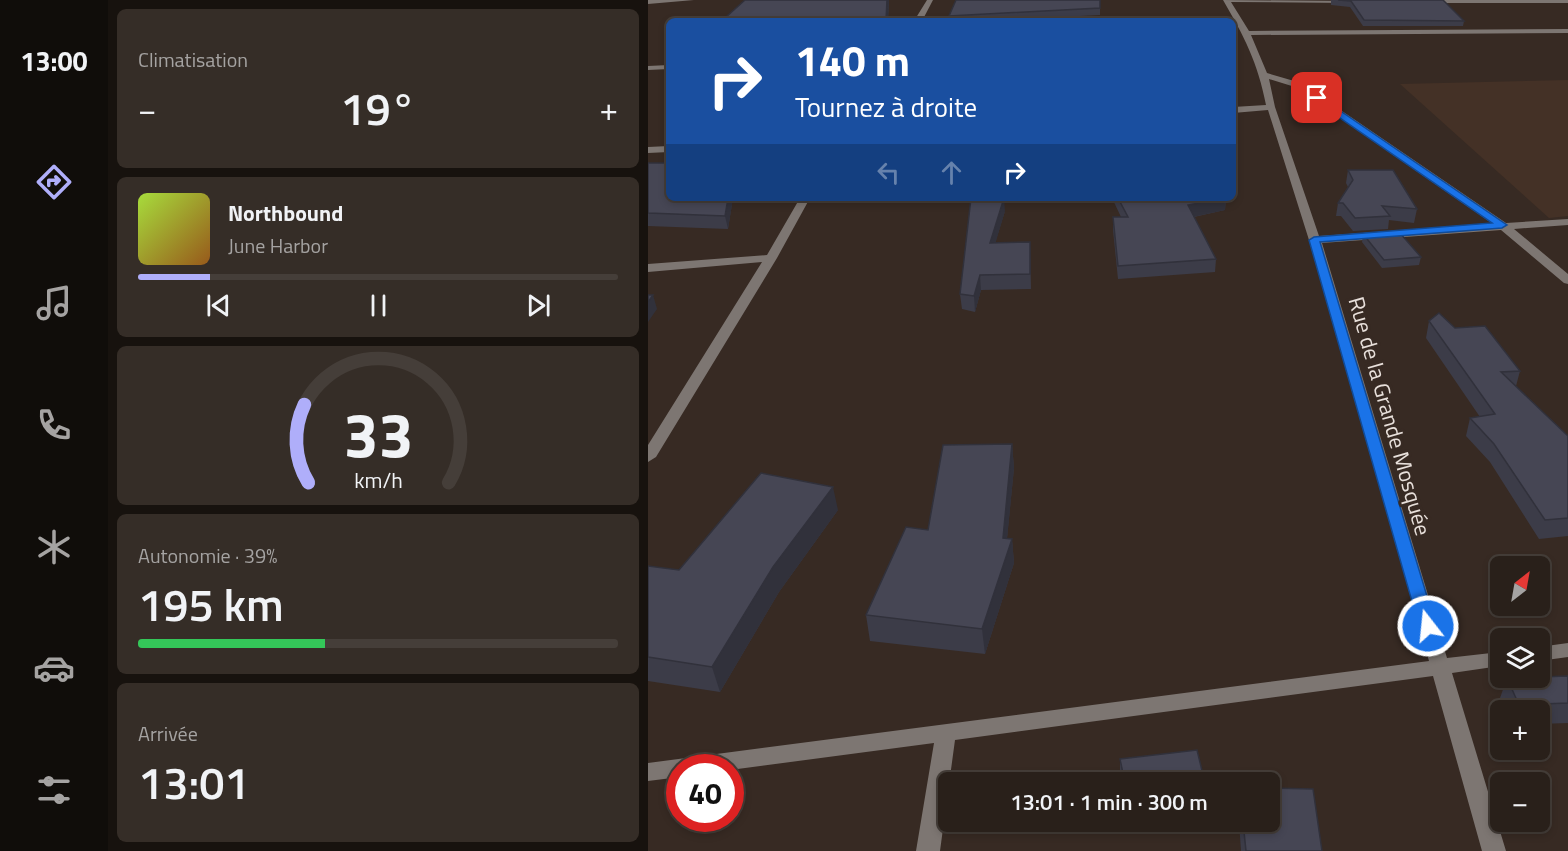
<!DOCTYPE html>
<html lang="fr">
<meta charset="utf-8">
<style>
:root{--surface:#29201a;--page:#352d27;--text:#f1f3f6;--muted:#a5a3a2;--line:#453e39;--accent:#afaefa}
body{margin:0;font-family:"Titillium Web",sans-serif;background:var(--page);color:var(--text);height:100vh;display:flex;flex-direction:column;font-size:22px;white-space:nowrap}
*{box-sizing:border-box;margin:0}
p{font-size:20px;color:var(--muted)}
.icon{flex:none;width:33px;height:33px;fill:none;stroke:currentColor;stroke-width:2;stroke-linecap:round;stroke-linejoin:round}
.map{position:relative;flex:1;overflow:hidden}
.details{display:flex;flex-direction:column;gap:9px;padding:9px;background:#17120e;width:540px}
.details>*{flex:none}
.hud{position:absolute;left:18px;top:18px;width:570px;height:183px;border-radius:9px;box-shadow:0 3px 9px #0003,0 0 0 2px var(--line);background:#1a4fa0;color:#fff;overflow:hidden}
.needle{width:39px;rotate:31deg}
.fabs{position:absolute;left:842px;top:556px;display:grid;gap:12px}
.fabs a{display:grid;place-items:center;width:60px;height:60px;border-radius:9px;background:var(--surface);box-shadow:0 3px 9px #0003,0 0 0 2px var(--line);font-size:30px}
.speed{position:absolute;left:18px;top:754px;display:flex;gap:12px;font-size:30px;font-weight:700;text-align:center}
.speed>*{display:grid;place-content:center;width:78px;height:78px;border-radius:50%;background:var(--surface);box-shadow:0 3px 9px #0003,0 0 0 2px var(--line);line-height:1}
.speed .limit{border:9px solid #d22;background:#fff;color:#111}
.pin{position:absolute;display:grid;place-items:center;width:51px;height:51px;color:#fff;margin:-26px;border-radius:12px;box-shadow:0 3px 9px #0006}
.me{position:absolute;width:66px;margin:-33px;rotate:344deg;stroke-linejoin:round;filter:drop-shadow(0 0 4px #0008)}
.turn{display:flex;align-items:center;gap:21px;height:126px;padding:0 30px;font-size:27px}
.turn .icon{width:78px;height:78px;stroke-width:2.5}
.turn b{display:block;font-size:42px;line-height:51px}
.lanes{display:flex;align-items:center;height:57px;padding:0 30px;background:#0003;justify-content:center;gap:30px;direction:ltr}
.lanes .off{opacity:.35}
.big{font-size:45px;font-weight:600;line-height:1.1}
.details .tile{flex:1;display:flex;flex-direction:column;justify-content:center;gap:9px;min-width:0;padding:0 21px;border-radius:9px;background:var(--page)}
.details .dial{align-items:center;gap:0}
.dial svg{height:156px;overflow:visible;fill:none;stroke:var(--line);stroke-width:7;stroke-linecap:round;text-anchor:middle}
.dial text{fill:var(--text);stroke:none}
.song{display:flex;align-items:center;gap:18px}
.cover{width:72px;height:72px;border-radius:9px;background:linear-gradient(135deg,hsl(80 70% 55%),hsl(30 70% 35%))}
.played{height:6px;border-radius:3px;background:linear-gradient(90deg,var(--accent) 15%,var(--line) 15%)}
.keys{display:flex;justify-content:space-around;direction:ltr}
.heat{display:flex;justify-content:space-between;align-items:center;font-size:33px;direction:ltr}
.charge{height:9px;border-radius:4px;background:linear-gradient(90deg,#34c759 39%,var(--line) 0)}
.trip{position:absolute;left:290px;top:772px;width:342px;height:60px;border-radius:9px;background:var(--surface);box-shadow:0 3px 9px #0003,0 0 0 2px var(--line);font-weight:600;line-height:60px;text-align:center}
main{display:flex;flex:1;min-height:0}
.menu{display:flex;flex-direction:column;width:108px;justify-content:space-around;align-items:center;background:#100d0a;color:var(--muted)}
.menu .icon{width:42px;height:42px}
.menu .active{color:var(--accent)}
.menu b{font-size:27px;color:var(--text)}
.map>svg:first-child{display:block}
.built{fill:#443126}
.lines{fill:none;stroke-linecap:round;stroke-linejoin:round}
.minor{fill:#7d7672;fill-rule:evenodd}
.wall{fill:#3c3c48}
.shaded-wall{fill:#31313b}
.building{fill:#464654;stroke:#31313b;stroke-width:1.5}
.route{fill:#1a73e8;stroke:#114b97;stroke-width:1.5}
.labels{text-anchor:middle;stroke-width:6;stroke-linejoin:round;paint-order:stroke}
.street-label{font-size:22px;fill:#e8e0db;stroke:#372a23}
</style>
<main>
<nav class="menu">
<b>13:00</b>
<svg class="icon active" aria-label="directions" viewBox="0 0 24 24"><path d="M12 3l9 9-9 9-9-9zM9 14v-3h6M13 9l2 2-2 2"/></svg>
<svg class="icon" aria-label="music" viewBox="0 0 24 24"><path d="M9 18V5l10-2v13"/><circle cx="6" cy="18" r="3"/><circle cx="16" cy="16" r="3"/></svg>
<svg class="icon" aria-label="phone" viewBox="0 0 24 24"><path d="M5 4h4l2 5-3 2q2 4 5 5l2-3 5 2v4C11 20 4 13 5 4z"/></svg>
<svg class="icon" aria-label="climate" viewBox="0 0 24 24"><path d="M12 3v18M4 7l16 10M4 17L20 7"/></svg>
<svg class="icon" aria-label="car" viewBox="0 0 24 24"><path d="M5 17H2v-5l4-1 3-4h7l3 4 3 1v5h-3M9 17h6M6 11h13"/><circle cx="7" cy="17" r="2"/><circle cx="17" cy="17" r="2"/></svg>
<svg class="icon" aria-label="filters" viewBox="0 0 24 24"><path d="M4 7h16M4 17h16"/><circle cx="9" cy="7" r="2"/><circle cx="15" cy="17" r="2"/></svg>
</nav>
<section class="details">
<div class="tile"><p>Climatisation</p>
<div class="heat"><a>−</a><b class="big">19°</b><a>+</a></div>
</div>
<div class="tile">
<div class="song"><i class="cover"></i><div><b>Northbound</b><p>June Harbor</p></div></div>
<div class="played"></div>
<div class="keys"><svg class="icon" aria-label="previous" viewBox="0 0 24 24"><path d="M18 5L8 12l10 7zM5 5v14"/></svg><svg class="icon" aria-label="pause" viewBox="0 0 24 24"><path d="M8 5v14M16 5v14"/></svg><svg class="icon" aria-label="next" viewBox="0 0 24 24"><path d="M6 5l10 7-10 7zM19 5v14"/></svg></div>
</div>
<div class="tile dial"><svg viewBox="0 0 100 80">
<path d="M14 69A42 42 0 1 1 86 69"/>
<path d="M14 69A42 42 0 0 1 12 29" stroke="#afaefa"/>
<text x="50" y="56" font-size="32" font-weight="700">33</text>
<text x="50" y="72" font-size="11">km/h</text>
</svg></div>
<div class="tile"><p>Autonomie · 39%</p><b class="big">195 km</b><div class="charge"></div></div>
<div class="tile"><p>Arrivée</p><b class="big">13:01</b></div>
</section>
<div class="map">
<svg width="920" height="851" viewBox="0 0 920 851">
<rect width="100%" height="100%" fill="#372a23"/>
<path class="built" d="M920 80V216L901 218 752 84Z"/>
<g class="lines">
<path class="minor" d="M0 0H46L0 4Z
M279 0H285L274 21H266Z
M575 0 704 1 701 3 583 2 601 31 920 29V33L603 35 619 73 653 83 858 223 920 219V225L866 229 920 274V284L916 283 853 230 674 243 799 658 852 652V666L804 673 858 851H834L785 676 307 740 292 851H268L286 743 82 770V768H32V777L0 781V763L781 661 661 240 620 110 585 113V107L618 105C610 63 596 36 575 0ZM621 79 647 87 845 224 671 236 627 107Z
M773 0H920V3H776Z
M21 65V69L0 70V66Z
M21 146V152L0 153V147Z
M152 198H162L129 258 8 457 0 462V445L114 262 0 272V264L119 255Z
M920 643V657L891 661V647Z"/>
</g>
<path class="wall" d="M241 0 240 21H77V18Z
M452 0V15L334 21H302L301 16Z
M683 0H795L816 21 815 26H715L702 7 683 5Z
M0 163 21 198H85L80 229 0 226Z
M700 170 769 209 766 223 741 220 740 229 705 231 693 216H688L690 203 700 187 698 183Z
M464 198H578L577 210 546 217 568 259 567 272 470 279 465 230V217H473Z
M357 211 347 243 382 242 383 289 333 290 327 312 314 309 312 294Z
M715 234 773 257 771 265 734 268 714 242Z
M781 321 807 328 872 371 868 386 920 436V536L891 539 842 462 818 436 822 418 832 417 778 338Z
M364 444 366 468 359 538 364 539 366 563 337 654 222 641 218 615 280 530Z
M190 510 131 592 72 692 0 681V566L31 570Z
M920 676V723L891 724V711H858L852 698 859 678Z
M472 759 557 783H472Z
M480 822H560L482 833Z
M591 822H621L674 851H593Z"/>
<path class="shaded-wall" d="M239 0H241L240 21H238Z
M80 198H85L80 229 77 216Z
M356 198 357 211 343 258 342 243Z
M578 198 577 210 540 218V205Z
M332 275 333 290 327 312 326 296Z
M5 295 9 309 0 322V302Z
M364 444 366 468 357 560 364 539 366 563 337 654 334 629 355 538Z
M185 487 190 510 131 592 72 692 64 667 125 567Z"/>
<path class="building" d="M97 0H239L238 21H142L144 17 77 18Z
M308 0H452V8L301 16Z
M690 0H795L816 21 716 20 703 1Z
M0 163H21V198H80L77 216 0 213Z
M700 170H745L769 209 734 206 742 216 707 218 695 203H690L705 180Z
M323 198H356L342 243 382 242V274L332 275 326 296 312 294Z
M470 198H578L540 205 568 259 470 266 465 217H480Z
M751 232 773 257 736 260 715 234Z
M0 295H5L0 302Z
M791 313 807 328 837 326 872 371 853 372 920 436V518L897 520 846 444 822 418 847 414 781 321Z
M364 444 355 538 364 539 334 629 218 615 258 527 280 530 295 445Z
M113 473 185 487 125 567 64 667 0 657V566L31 570Z
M920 676V703L871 705 859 678H891V677Z
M549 750 557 783H477L472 759Z
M621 788 665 789 674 851H598L595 822H621Z"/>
<path class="route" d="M666 97H672L859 225 854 228 672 242 788 626 786 630 780 632 774 630 771 626 661 240 666 237 844 223 666 100Z"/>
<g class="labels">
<g class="street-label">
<text transform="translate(742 416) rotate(74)" y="8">Rue de la Grande Mosquée</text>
</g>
</g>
</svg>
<div class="fabs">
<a><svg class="needle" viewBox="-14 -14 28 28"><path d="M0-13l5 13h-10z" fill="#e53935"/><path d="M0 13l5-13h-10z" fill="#a5a3a2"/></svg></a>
<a><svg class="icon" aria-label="layers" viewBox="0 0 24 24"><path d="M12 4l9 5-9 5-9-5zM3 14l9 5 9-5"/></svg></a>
<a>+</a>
<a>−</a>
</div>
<div class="speed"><div class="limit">40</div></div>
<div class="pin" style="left:669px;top:98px;background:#d93025"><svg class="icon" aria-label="arrive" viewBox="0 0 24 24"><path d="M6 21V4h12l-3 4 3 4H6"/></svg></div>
<svg class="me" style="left:780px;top:626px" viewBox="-20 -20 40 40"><circle r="17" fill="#1a73e8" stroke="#fff" stroke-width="3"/><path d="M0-11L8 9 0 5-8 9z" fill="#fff"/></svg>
<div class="trip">13:01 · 1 min · 300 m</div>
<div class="hud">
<div class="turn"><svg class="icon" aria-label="right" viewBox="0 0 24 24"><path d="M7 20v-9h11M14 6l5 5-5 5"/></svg><div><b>140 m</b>Tournez à droite</div></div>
<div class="lanes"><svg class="icon off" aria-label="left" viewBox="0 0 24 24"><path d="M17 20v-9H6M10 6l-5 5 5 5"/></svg><svg class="icon off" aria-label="ahead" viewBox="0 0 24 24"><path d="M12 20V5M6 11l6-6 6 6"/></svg><svg class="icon" aria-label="right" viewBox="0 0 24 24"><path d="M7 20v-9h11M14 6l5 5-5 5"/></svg></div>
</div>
</div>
</main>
